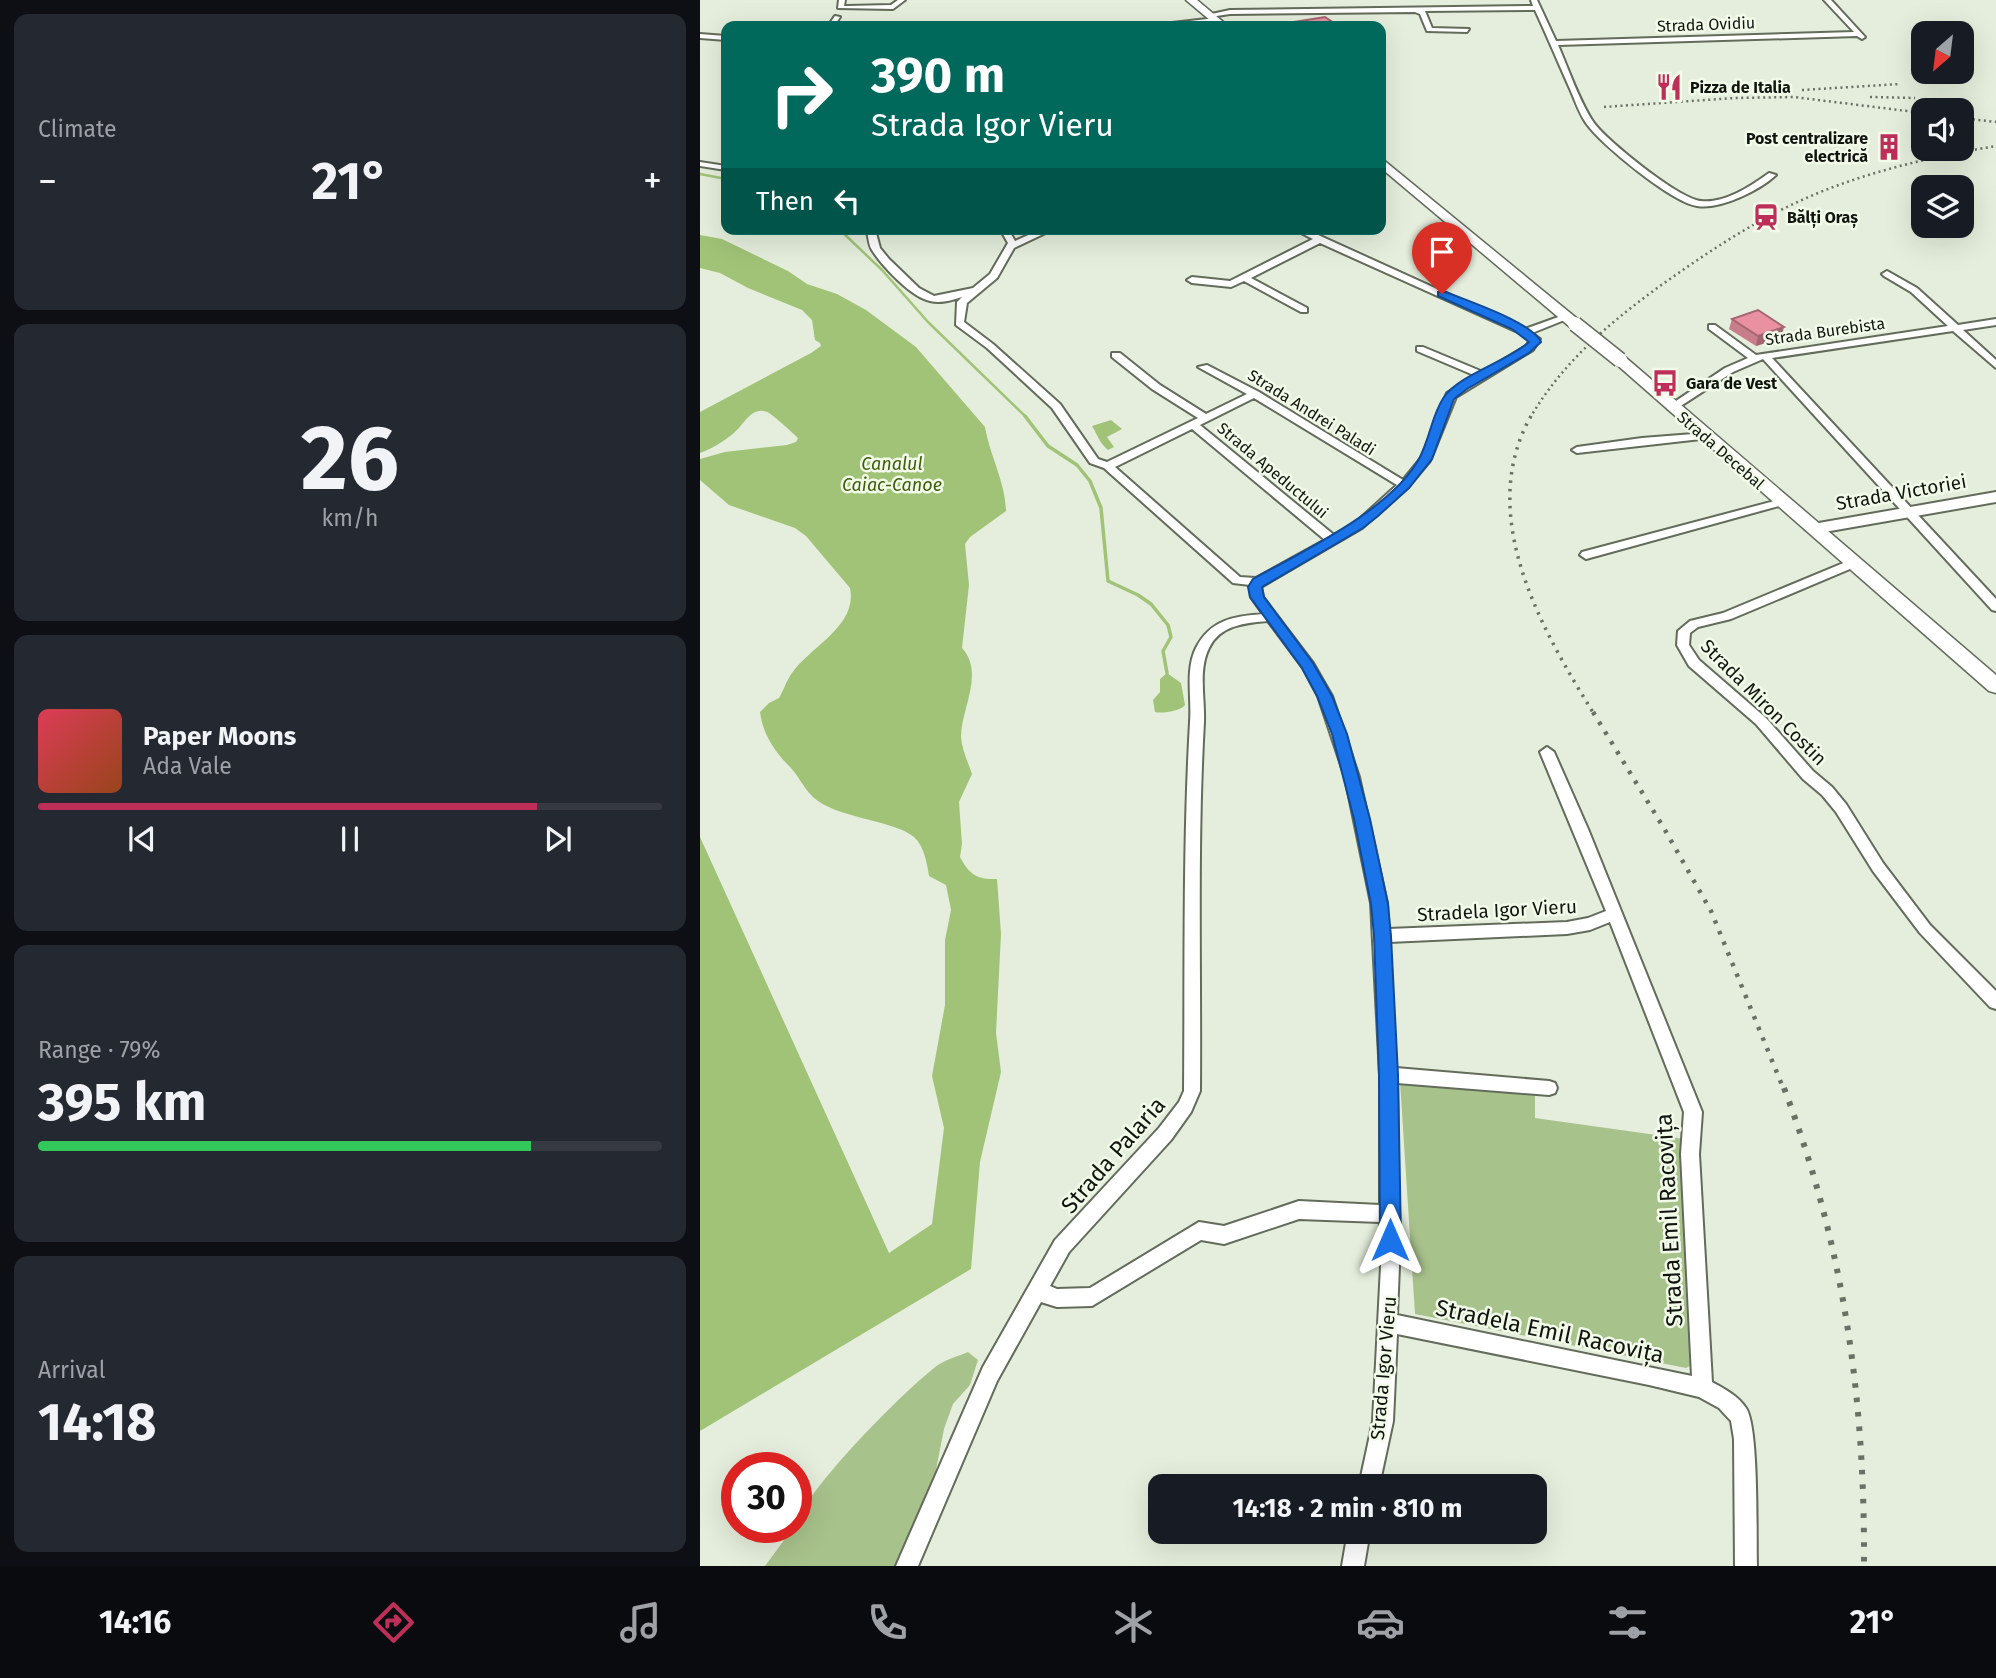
<!DOCTYPE html>
<meta charset="utf-8">
<style>
:root{--surface:#171b24;--page:#242831;--text:#f1f3f6;--muted:#9ea1a6;--line:#363941;--accent:#bd2e59}
body{margin:0;font-family:"Fira Sans",sans-serif;background:var(--page);color:var(--text);height:100vh;display:flex;flex-direction:column;font-size:26px;white-space:nowrap}
*{box-sizing:border-box;margin:0}
p{font-size:23px;color:var(--muted)}
.icon{flex:none;width:38px;height:38px;fill:none;stroke:currentColor;stroke-width:2;stroke-linecap:round;stroke-linejoin:round}
.map{position:relative;flex:1;overflow:hidden}
.details{display:flex;flex-direction:column;gap:14px;padding:14px;background:#0d0f14;width:700px}
.details>*{flex:none}
.banner{position:absolute;left:21px;top:21px;width:665px;height:214px;border-radius:14px;box-shadow:0 7px 28px #0002;background:#00695c;color:#fff;overflow:hidden}
.needle{width:46px;rotate:208deg}
.fabs{position:absolute;left:1211px;top:21px;display:grid;gap:14px}
.fabs a{display:grid;place-items:center;width:63px;height:63px;border-radius:14px;background:var(--surface);box-shadow:0 7px 28px #0002;font-size:35px}
.speed{position:absolute;left:21px;top:1452px;display:flex;gap:14px;font-size:35px;font-weight:700;text-align:center}
.speed>*{display:grid;place-content:center;width:91px;height:91px;border-radius:50%;background:var(--surface);box-shadow:0 7px 28px #0002;line-height:1}
.speed .limit{border:10px solid #d22;background:#fff;color:#111}
.pin{position:absolute;display:grid;place-items:center;width:60px;height:60px;color:#fff;margin:-72px -30px;border-radius:50% 50% 50% 0;rotate:-45deg;box-shadow:0 0 7px #0007}
.pin .icon{rotate:45deg}
.me{position:absolute;width:77px;margin:-38px;rotate:0deg;stroke-linejoin:round;filter:drop-shadow(0 0 5px #0008)}
.turn{display:flex;align-items:center;gap:24px;height:147px;padding:0 35px;font-size:32px}
.turn .icon{width:91px;height:91px;stroke-width:2.5}
.turn b{display:block;font-size:49px;line-height:60px}
.then{display:flex;align-items:center;height:66px;padding:0 35px;background:#0003;gap:14px;font-size:26px}
.big{font-size:52px;font-weight:700;line-height:1.1}
.details .widget{flex:1;display:flex;flex-direction:column;justify-content:center;gap:10px;min-width:0;padding:0 24px;border-radius:14px;background:var(--page)}
.details .dial{align-items:center;gap:0}
.dial b{font-size:91px;line-height:1}
.song{display:flex;align-items:center;gap:21px}
.cover{width:84px;height:84px;border-radius:10px;background:linear-gradient(135deg,hsl(350 70% 55%),hsl(20 70% 35%))}
.played{height:7px;border-radius:4px;background:linear-gradient(90deg,var(--accent) 80%,var(--line) 80%)}
.keys{display:flex;justify-content:space-around;direction:ltr}
.heat{display:flex;justify-content:space-between;align-items:center;font-size:38px;direction:ltr}
.charge{height:10px;border-radius:5px;background:linear-gradient(90deg,#34c759 79%,var(--line) 0)}
.trip{position:absolute;left:448px;top:1474px;width:399px;height:70px;border-radius:14px;background:var(--surface);box-shadow:0 7px 28px #0002;font-weight:700;line-height:70px;text-align:center}
.dock{display:flex;height:112px;justify-content:space-around;align-items:center;background:#090b0e;color:var(--muted)}
.dock .icon{width:49px;height:49px}
.dock .active{color:var(--accent)}
.dock b{font-size:32px;color:var(--text)}
main{display:flex;flex:1;min-height:0}
.map>svg:first-child{display:block}
.green{fill:#a8c28c}
.water{fill:#a0c377}
.lines{fill:none;stroke-linecap:round;stroke-linejoin:round}
.stream-far1{stroke:#a0c377;stroke-width:2.5}
.stream{stroke:#a0c377;stroke-width:3.5}
.street-casing{stroke:#636b5b;stroke-width:4}
.secondary-casing{stroke:#636b5b;stroke-width:4}
.primary-casing{stroke:#636b5b;stroke-width:3}
.street{fill:#fff;fill-rule:evenodd}
.secondary{fill:#fff;fill-rule:evenodd}
.primary{fill:#fff;fill-rule:evenodd}
.rail-far3{stroke:#6a7065;stroke-width:2.5;stroke-dasharray:2 3.5;stroke-linecap:butt}
.rail-far2{stroke:#6a7065;stroke-width:3.5;stroke-dasharray:2.5 6;stroke-linecap:butt}
.rail-far1{stroke:#6a7065;stroke-width:4.5;stroke-dasharray:3.5 8;stroke-linecap:butt}
.rail{stroke:#6a7065;stroke-width:6;stroke-dasharray:4.5 10;stroke-linecap:butt}
.primary-bridge-casing{stroke:#636b5b;stroke-width:17;stroke-linecap:butt}
.primary-bridge{stroke:#fff;stroke-width:14}
.wall{fill:#c87d8a}
.shaded-wall{fill:#a36671}
.building{fill:#e991a1;stroke:#a36671;stroke-width:2}
.route{fill:#1a73e8;stroke:#114b97;stroke-width:2}
.labels{text-anchor:middle;stroke-width:5;stroke-linejoin:round;paint-order:stroke}
.far-street-label{font-size:16px;fill:#12150f;stroke:#f2fbe9}
.far-poi-label{font-size:16px;font-weight:bold;fill:#12150f;stroke:#f2fbe9;text-anchor:start}
.far-water-label{font-size:18px;font-style:italic;fill:#3f5d0a;stroke:#f2fbe9}
.street-label{font-size:19px;fill:#12150f;stroke:#f2fbe9}
.near-street-label{font-size:23px;fill:#12150f;stroke:#f2fbe9}
</style>
<main>
<section class="details">
<div class="widget"><p>Climate</p>
<div class="heat"><a>−</a><b class="big">21°</b><a>+</a></div>
</div>
<div class="widget dial"><b>26</b><p>km/h</p></div>
<div class="widget">
<div class="song"><i class="cover"></i><div><b>Paper Moons</b><p>Ada Vale</p></div></div>
<div class="played"></div>
<div class="keys"><svg class="icon" aria-label="previous" viewBox="0 0 24 24"><path d="M18 5L8 12l10 7zM5 5v14"/></svg><svg class="icon" aria-label="pause" viewBox="0 0 24 24"><path d="M8 5v14M16 5v14"/></svg><svg class="icon" aria-label="next" viewBox="0 0 24 24"><path d="M6 5l10 7-10 7zM19 5v14"/></svg></div>
</div>
<div class="widget"><p>Range · 79%</p><b class="big">395 km</b><div class="charge"></div></div>
<div class="widget"><p>Arrival</p><b class="big">14:18</b></div>
</section>
<div class="map">
<svg width="1296" height="1566" viewBox="0 0 1296 1566">
<rect width="100%" height="100%" fill="#e5eedc"/>
<path class="green" d="M700 1082 835 1094V1118L985 1139 992 1365 986 1368 715 1314Z
M268 1352 278 1360 270 1385 253 1404 244 1429 232 1490 198 1566H65L93 1528H96C97 1497 210 1385 238 1365 247 1359 259 1356 268 1352Z"/>
<path class="water" d="M0 235 22 239 88 271 107 284 137 294 166 310 216 347 285 427C290 456 305 481 306 511L270 537 265 544 269 585 262 648C285 673 261 709 261 737 262 750 268 762 272 774L259 802 262 844 260 857C269 874 277 880 297 879L301 934 296 1033 301 1072 280 1162 271 1269 0 1431V837L189 1253 232 1224 244 1128 232 1076 245 1005V940L251 910 246 885 229 876C227 863 224 846 214 837 195 821 144 819 118 801 105 792 101 779 91 768 75 752 63 735 60 712L69 703 79 698C84 690 86 681 92 673 110 647 158 626 150 588L106 536 95 528 29 505 0 480V459L25 452 87 445 96 442 98 438C93 433 74 416 69 413 52 404 44 425 34 433 24 441 12 449 0 453V412L111 353 121 346 120 343 115 340 112 320 102 310 48 288 20 273 0 268Z
M411 420 422 429 407 437 414 447 408 450C400 444 397 434 392 426Z
M467 673 481 683 485 705C481 711 461 714 455 712L453 700 460 692V679Z"/>
<g class="lines">
<path class="stream-far1" d="M0 174 26 179
M139 229 182 270 228 322 327 418"/>
<path class="stream" d="M325 416 348 446 377 465 390 481 401 508 408 581 438 595 451 604 468 625 471 637 463 651 467 673"/>
<defs>
<path id="street" d="M139 0H145L144 6H147L191 5 198 0H205L193 9 138 8Z
M831 0H837L856 41 1154 32 1124 0H1131L1165 37 1162 39 1157 36 858 45C868 68 880 103 894 123 907 141 979 199 1001 201 1024 204 1051 186 1069 173L1076 175C1060 190 1020 210 997 206 973 203 900 144 886 123 879 113 875 100 870 89 858 62 847 36 835 10L725 11 732 28 769 29 767 32 727 31 720 14 715 12 530 14 510 17 507 15 530 10 833 6Z
M135 16 140 17 134 26H128Z
M516 18 514 21 460 26 463 24Z
M0 34 26 36V40L0 38Z
M0 162 26 166V170L0 166Z
M166 229H175L180 248 189 259 219 288 234 296 273 288 290 274 308 243 300 229H308L315 241 342 229H354L314 248 297 278 267 303 264 322 293 344 360 404 398 459 407 462 498 418 452 389 412 357V353H420L460 385 506 414 547 394 498 367 507 365 559 392 703 480 721 458 747 393 776 376 717 351V347H723L783 372 826 346 830 340 822 334 620 243 551 278 607 308V312H601L544 281 531 287 492 283 487 280 492 277 530 281 613 239 593 229H605L825 329 864 315 872 317 832 333 840 339 833 350 756 397 730 461 708 487 662 528 561 587 563 597 613 663 632 696 659 777 687 903 688 929 867 922 888 918 906 911 840 752 847 747 854 752 888 829 1002 1112 999 1154 1012 1382C1025 1389 1038 1396 1046 1408 1059 1427 1056 1537 1057 1566H1035L1034 1439 1031 1421 1019 1408 999 1397 949 1385 697 1334 693 1421 679 1486H659L673 1421 681 1266 680 1222 599 1219 524 1244 501 1240 392 1306 357 1307 341 1302 297 1381 218 1566H196L283 1367 355 1240 459 1128 479 1102 484 1091C485 968 483 844 490 722 492 698 485 670 496 648 510 620 534 616 563 614L551 597 550 585 533 583 404 468 390 463 352 408 287 348 256 325 257 302 262 297C252 300 241 304 230 301 211 297 182 266 172 250 168 244 169 236 166 229ZM554 398 697 485 654 524 634 535 500 425ZM492 429 625 540 556 578 540 577 415 467ZM568 621 603 668 618 696 645 777 671 903 680 1075V1205L599 1201 524 1226 499 1222 390 1288 357 1289 350 1286 369 1252 471 1140 491 1112 500 1091C501 968 497 845 504 722 505 698 498 670 509 648 520 625 545 623 568 621ZM910 922 984 1112 981 1154 992 1376 697 1315 699 1266 697 1083 849 1095 855 1093 857 1088 855 1083 849 1081 696 1068 689 942 867 934 890 930Z
M1187 271 1217 288 1258 325 1296 319V325L1263 330 1296 360V368L1253 331 1072 358 1296 599V611L1292 610 1063 359 1033 372 976 409H968L967 407 1025 368 1048 358 1009 329V325H1015L1056 355 1248 326 1211 292 1184 276 1182 274Z
M1006 433 1010 434V438L877 453 872 450 877 447 942 438Z
M1082 499 1088 502 1086 504 886 559 880 555 882 552Z
M1153 559 1157 560V566L1031 619 998 627 990 633 989 645 999 660 1066 718 1113 771 1132 787 1146 804 1183 863 1230 925 1296 991V1009L1290 1007 1220 933 1173 871 1136 812 1122 795 1103 779 1056 724 989 666 977 645 978 631 990 621 1023 613Z
M648 1531H670L664 1566H642Z"/>
<path id="secondary" d="M1296 492V502L1113 534 1105 529 1113 524Z"/>
<path id="primary" d="M486 0H497L528 26H517Z
M681 158 880 321 882 324 880 327H870L681 168Z
M920 356 925 357 1296 675V693L1289 691 915 363 913 360Z"/>
</defs>
<use href="#street" class="street-casing"/>
<use href="#secondary" class="secondary-casing"/>
<use href="#primary" class="primary-casing"/>
<use href="#street" class="street"/>
<use href="#secondary" class="secondary"/>
<use href="#primary" class="primary"/>
<path class="rail-far3" d="M1102 90 1200 84
M1170 97 1215 98
M904 107 1035 98 1094 97 1223 113
M1262 118 1296 122
M830 418C862 363 909 323 960 286 1001 257 1042 229 1087 207 1152 175 1224 158 1296 146"/>
<path class="rail-far2" d="M831 416C775 515 842 630 894 714"/>
<path class="rail-far1" d="M893 712 965 830 1011 911 1084 1090"/>
<path class="rail" d="M1084 1088C1144 1246 1165 1398 1164 1566"/>
<defs>
<path id="primary-bridge" d="M875 324 920 360"/>
</defs>
<use href="#primary-bridge" class="primary-bridge-casing"/>
<use href="#primary-bridge" class="primary-bridge"/>
</g>
<path class="wall" d="M1032 319 1081 338 1056 346 1029 329Z"/>
<path class="shaded-wall" d="M1084 327 1081 338 1056 346 1058 336Z"/>
<path class="building" d="M625 17 637 25 631 26H576L575 25Z
M1058 310 1084 327 1058 336 1032 319Z"/>
<path class="route" d="M738 292H746C767 301 832 322 841 342L829 353 767 389 754 399 732 459 709 488 678 516 663 528 562 587 564 597 613 663 632 696 647 734 670 819 688 904 691 936 698 1075 701 1240 698 1247 690 1250 683 1247 680 1240 679 1075 674 936 671 904 654 819 632 734 617 696 602 668 550 597 548 587 553 579C603 551 693 509 720 457 730 438 732 414 744 397 759 375 808 361 829 342L812 329 738 296Z"/>
<defs>
<symbol id="restaurant-bare" viewBox="-9 -9 18 18"><path d="M-5-6h1v4h1v-4h1v4h1v-4h1v5L-1.5 .5V6h-2V.5L-5-1ZM5-6V6H3V1.5H1.5Q1.5-4 5-6Z" fill="#bd2e59" stroke="#f2fbe9" stroke-width="2.5" paint-order="stroke"/></symbol>
<symbol id="building-bare" viewBox="-9 -9 18 18"><path d="M-4-6H4V6H1V3H-1V6H-4ZM-2.5-4.3h1.7v1.8h-1.7ZM.8-4.3h1.7v1.8H.8ZM-2.5-1h1.7V.8h-1.7ZM.8-1h1.7V.8H.8Z" fill="#bd2e59" stroke="#f2fbe9" stroke-width="2.5" paint-order="stroke"/></symbol>
<symbol id="station-bare" viewBox="-9 -9 18 18"><path d="M-3-6H3Q5-6 5-4V2Q5 4 3 4L4.5 6H3L1.5 4h-3L-3 6H-4.5L-3 4Q-5 4-5 2V-4Q-5-6-3-6ZM-3.5-4v3h7v-3ZM-3.5 1v1.5H-2V1ZM2 1v1.5H3.5V1Z" fill="#bd2e59" stroke="#f2fbe9" stroke-width="2.5" paint-order="stroke"/></symbol>
<symbol id="bus-bare" viewBox="-9 -9 18 18"><path d="M-5-6H5V4H4V6H2V4H-2V6H-4V4H-5ZM-3.5-4V0h7V-4ZM-3.5 1.2v1.5H-2V1.2ZM2 1.2v1.5H3.5V1.2Z" fill="#bd2e59" stroke="#f2fbe9" stroke-width="2.5" paint-order="stroke"/></symbol>
</defs>
<g fill-rule="evenodd">
<use href="#restaurant-bare" x="950" y="68" width="38" height="38"/>
<use href="#building-bare" x="1170" y="128" width="38" height="38"/>
<use href="#station-bare" x="1047" y="198" width="38" height="38"/>
<use href="#bus-bare" x="946" y="364" width="38" height="38"/>
</g>
<g class="labels">
<g class="far-street-label">
<text transform="translate(1006 24) rotate(-2)" y="6">Strada Ovidiu</text>
<text transform="translate(1125 331) rotate(-8)" y="6">Strada Burebista</text>
<text transform="translate(612 412) rotate(32)" y="6">Strada Andrei Paladi</text>
<text transform="translate(1021 450) rotate(41)" y="6">Strada Decebal</text>
<text transform="translate(573 470) rotate(40)" y="6">Strada Apeductului</text>
</g>
<g class="far-poi-label">
<text x="990" y="93">Pizza de Italia</text>
<text x="1168" y="144" text-anchor="end">Post centralizare<tspan x="1168" dy="18">electrică</tspan></text>
<text x="1087" y="223">Bălți Oraș</text>
<text x="986" y="389">Gara de Vest</text>
</g>
<g class="far-water-label">
<text x="192" y="470">Canalul<tspan x="192" dy="21">Caiac-Canoe</tspan></text>
</g>
<g class="street-label">
<text transform="translate(1201 492) rotate(-10)" y="7">Strada Victoriei</text>
<text transform="translate(1064 702) rotate(45)" y="7">Strada Miron Costin</text>
<text transform="translate(797 910) rotate(-3)" y="7">Stradela Igor Vieru</text>
<text transform="translate(683 1368) rotate(-85)" y="7">Strada Igor Vieru</text>
</g>
<g class="near-street-label">
<text transform="translate(413 1155) rotate(-49)" y="8">Strada Palaria</text>
<text transform="translate(969 1220) rotate(-93)" y="8">Strada Emil Racovița</text>
<text transform="translate(850 1331) rotate(12)" y="8">Stradela Emil Racovița</text>
</g>
</g>
</svg>
<div class="fabs">
<a><svg class="needle" viewBox="-14 -14 28 28"><path d="M0-13l5 13h-10z" fill="#e53935"/><path d="M0 13l5-13h-10z" fill="#9ea1a6"/></svg></a>
<a><svg class="icon" aria-label="sound" viewBox="0 0 24 24"><path d="M4 9h4l5-4v14l-5-4H4zM17 9q2 3 0 6"/></svg></a>
<a><svg class="icon" aria-label="layers" viewBox="0 0 24 24"><path d="M12 4l9 5-9 5-9-5zM3 14l9 5 9-5"/></svg></a>
</div>
<div class="speed"><div class="limit">30</div></div>
<div class="pin" style="left:742px;top:294px;background:#d93025"><svg class="icon" aria-label="arrive" viewBox="0 0 24 24"><path d="M6 21V4h12l-3 4 3 4H6"/></svg></div>
<svg class="me" style="left:690px;top:1240px" viewBox="-20 -20 40 40"><path d="M0-17L14 15 0 8-14 15z" fill="#1a73e8" stroke="#fff" stroke-width="4"/></svg>
<div class="trip">14:18 · 2 min · 810 m</div>
<div class="banner">
<div class="turn"><svg class="icon" aria-label="right" viewBox="0 0 24 24"><path d="M7 20v-9h11M14 6l5 5-5 5"/></svg><div><b>390 m</b>Strada Igor Vieru</div></div>
<div class="then">Then<svg class="icon" aria-label="left" viewBox="0 0 24 24"><path d="M17 20v-9H6M10 6l-5 5 5 5"/></svg></div>
</div>
</div>
</main>
<nav class="dock">
<b>14:16</b>
<svg class="icon active" aria-label="directions" viewBox="0 0 24 24"><path d="M12 3l9 9-9 9-9-9zM9 14v-3h6M13 9l2 2-2 2"/></svg>
<svg class="icon" aria-label="music" viewBox="0 0 24 24"><path d="M9 18V5l10-2v13"/><circle cx="6" cy="18" r="3"/><circle cx="16" cy="16" r="3"/></svg>
<svg class="icon" aria-label="phone" viewBox="0 0 24 24"><path d="M5 4h4l2 5-3 2q2 4 5 5l2-3 5 2v4C11 20 4 13 5 4z"/></svg>
<svg class="icon" aria-label="climate" viewBox="0 0 24 24"><path d="M12 3v18M4 7l16 10M4 17L20 7"/></svg>
<svg class="icon" aria-label="car" viewBox="0 0 24 24"><path d="M5 17H2v-5l4-1 3-4h7l3 4 3 1v5h-3M9 17h6M6 11h13"/><circle cx="7" cy="17" r="2"/><circle cx="17" cy="17" r="2"/></svg>
<svg class="icon" aria-label="filters" viewBox="0 0 24 24"><path d="M4 7h16M4 17h16"/><circle cx="9" cy="7" r="2"/><circle cx="15" cy="17" r="2"/></svg>
<b>21°</b>
</nav>
